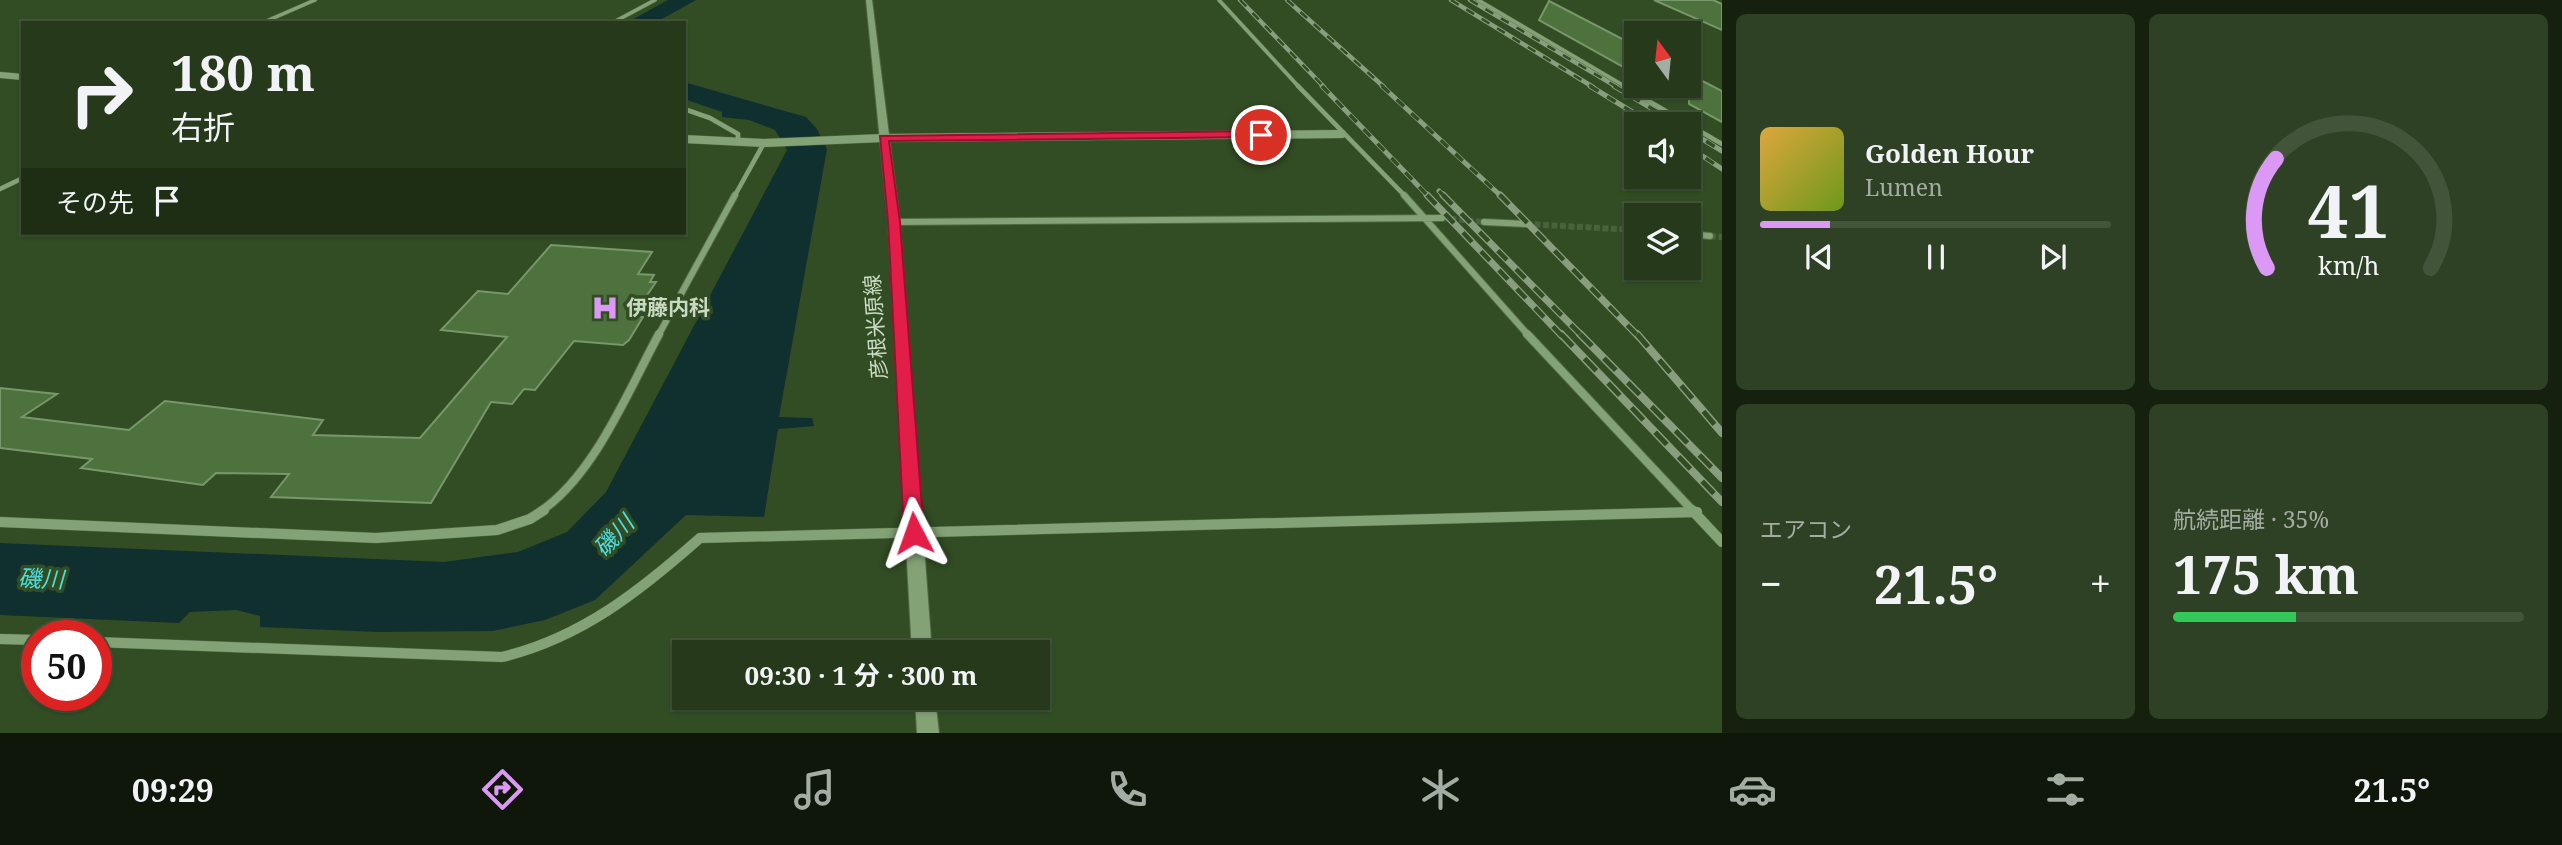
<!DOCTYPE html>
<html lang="ja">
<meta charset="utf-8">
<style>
:root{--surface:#263a1b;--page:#2e4124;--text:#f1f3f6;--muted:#a4ada3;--line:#42543a;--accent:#db99f5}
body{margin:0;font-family:"Noto Serif","Noto Sans JP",serif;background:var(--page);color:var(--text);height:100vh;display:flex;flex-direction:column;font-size:26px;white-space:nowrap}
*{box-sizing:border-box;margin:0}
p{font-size:23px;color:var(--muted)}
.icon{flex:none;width:38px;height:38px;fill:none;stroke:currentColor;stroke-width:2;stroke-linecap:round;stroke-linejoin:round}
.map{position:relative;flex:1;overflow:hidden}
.side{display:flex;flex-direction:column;gap:14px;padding:14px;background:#15200f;width:840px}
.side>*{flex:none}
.hud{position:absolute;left:21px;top:21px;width:665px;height:214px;border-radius:0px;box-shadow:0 2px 5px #0004,0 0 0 2px var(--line);background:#263a1b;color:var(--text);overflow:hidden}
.needle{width:46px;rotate:345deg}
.tools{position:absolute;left:1624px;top:21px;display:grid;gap:14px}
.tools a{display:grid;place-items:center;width:77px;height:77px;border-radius:0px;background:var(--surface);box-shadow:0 2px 5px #0004,0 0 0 2px var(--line);font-size:35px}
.speed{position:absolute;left:21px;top:620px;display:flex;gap:14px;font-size:35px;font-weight:700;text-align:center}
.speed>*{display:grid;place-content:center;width:91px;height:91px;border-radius:50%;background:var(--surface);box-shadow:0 2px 5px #0004,0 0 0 2px var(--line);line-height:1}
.speed .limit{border:10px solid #d22;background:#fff;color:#111}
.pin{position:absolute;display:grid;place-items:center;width:60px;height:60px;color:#fff;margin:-30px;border:4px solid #fff;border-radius:50%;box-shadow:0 2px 7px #0007}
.me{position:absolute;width:77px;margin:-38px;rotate:356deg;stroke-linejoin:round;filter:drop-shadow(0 0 5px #0008)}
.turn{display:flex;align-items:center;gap:24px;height:147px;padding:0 35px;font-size:32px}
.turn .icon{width:91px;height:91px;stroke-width:2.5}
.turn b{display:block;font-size:49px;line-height:60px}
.then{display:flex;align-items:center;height:66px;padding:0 35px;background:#0003;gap:14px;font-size:26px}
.big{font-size:52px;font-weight:700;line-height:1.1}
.side .widget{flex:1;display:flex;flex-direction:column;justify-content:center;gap:10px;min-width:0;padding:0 24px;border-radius:10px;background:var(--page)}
.side .dial{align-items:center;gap:0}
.dial svg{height:182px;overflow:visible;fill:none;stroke:var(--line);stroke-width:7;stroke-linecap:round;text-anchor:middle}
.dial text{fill:var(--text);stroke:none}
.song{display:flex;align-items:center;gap:21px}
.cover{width:84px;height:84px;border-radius:10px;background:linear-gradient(135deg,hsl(40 70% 55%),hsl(80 70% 35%))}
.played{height:7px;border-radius:4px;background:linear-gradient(90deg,var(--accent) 20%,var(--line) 20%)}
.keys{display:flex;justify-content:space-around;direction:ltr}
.heat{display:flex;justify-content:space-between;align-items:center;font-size:38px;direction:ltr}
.charge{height:10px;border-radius:5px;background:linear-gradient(90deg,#34c759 35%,var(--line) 0)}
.side .tiles{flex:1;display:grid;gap:14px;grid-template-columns:repeat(2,1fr)}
.trip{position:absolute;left:672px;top:640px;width:378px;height:70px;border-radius:0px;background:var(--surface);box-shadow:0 2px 5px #0004,0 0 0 2px var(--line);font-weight:700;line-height:70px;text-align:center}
.tab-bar{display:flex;height:112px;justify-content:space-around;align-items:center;background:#0f170b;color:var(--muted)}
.tab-bar .icon{width:49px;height:49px}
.tab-bar .current{color:var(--accent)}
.tab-bar b{font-size:32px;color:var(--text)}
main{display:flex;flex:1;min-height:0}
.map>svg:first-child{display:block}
.water{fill:#102f2f}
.building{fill:#4e723d;stroke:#78976a;stroke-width:2}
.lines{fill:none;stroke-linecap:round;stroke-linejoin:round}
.minor-tunnel{stroke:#49623c;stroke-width:6;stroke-dasharray:6 2.5;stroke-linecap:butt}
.minor-far4-casing{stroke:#516844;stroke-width:4.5}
.minor-far3-casing{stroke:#516844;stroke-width:5}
.minor-far2-casing{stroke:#516844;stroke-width:8}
.minor-far1-casing{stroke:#516844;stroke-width:10}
.minor-casing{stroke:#516844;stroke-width:11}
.tertiary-far1-casing{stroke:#516844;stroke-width:7}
.tertiary-casing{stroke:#516844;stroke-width:9}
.secondary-casing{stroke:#516844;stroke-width:2}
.minor-far4{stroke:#83a275;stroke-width:3.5}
.minor-far3{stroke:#83a275;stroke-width:4.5}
.minor-far2{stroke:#83a275;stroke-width:6}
.minor-far1{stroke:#83a275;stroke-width:8}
.minor{stroke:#83a275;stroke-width:10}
.tertiary-far1{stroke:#83a275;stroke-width:6}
.tertiary{stroke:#83a275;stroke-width:8}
.secondary{fill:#83a275;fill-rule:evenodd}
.rail-far3-casing{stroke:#899e7f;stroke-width:4.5}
.rail-far2-casing{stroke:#899e7f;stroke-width:5}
.rail-far1-casing{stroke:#899e7f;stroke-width:7}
.rail-casing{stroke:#899e7f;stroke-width:8}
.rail-far3{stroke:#324d24;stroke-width:2.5;stroke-dasharray:9;stroke-linecap:butt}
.rail-far2{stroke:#324d24;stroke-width:3.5;stroke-dasharray:10;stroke-linecap:butt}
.rail-far1{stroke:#324d24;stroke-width:4.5;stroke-dasharray:13;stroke-linecap:butt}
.rail{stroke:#324d24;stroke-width:5;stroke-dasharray:17;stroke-linecap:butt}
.route{fill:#e11d48;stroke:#92132f;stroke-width:2}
.labels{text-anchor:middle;stroke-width:7;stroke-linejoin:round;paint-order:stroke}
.poi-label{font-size:21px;font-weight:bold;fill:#c9dac2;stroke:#324d24;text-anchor:start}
.street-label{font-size:21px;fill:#c9dac2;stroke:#324d24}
.water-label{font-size:23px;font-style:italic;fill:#4fdddf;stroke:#324d24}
</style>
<main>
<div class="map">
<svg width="1722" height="733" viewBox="0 0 1722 733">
<rect width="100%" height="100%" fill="#324d24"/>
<path class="water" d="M668 0H696L655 23H626Z
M684 82 806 117 817 129 827 149 779 417 812 418 814 426 778 429 764 517 686 515 595 600 545 620 493 631 378 632 260 627V616L236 610 190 612 179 623 0 615V543L444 562 518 552 567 532 606 492 787 150 775 130 749 120 722 117V112L684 99Z"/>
<path class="building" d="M1654 0H1713L1722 4V30Z
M1549 1 1636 46V74L1539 20Z
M1689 74 1722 91V122L1689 104Z
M551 245 652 252 638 274 654 275 650 282H656L633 316 643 317 629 340 623 345 574 341 535 390 524 389 512 404 491 402 431 503 271 497 289 474 216 473 203 485 81 468 92 459 0 448V388L57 394 22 417 129 430 165 401 323 420 313 435 420 438 507 337 441 330 478 291 508 294Z"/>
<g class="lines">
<path class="minor-tunnel" d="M1442 218 1484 222
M1526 224 1636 230
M1710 236 1722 237"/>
<defs>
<path id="minor-far4" d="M1219 0 1299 87
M1478 0 1626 87
M262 23 315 0
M612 23 655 0"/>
<path id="minor-far3" d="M1298 86 1406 197
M1623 86 1722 144
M684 109 710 118 738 134V142
M0 189 23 178
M734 197 764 143"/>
<path id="minor-far2" d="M1404 195 1529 336
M894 222 1442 218
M1484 222 1526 224
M1689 234 1710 236
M658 336 735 195"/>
<path id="minor-far1" d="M1527 334 1693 511
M541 511C595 474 628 391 659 334"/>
<path id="minor" d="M1692 510 1722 542
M0 522 376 538 497 530 530 519 544 510
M0 639 37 640
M96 642 502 657C581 638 640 591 700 538L1697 512"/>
<path id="tertiary-far1" d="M0 75 23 77"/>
<path id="tertiary" d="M684 139 764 143 883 138 1342 134"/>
<path id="secondary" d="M866 0H872L900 222 932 653H912L888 222Z
M915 698H935L939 733H917Z"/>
</defs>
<use href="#minor-far4" class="minor-far4-casing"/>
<use href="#minor-far3" class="minor-far3-casing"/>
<use href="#minor-far2" class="minor-far2-casing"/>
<use href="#minor-far1" class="minor-far1-casing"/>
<use href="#minor" class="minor-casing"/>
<use href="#tertiary-far1" class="tertiary-far1-casing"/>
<use href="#tertiary" class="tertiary-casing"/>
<use href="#secondary" class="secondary-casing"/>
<use href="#minor-far4" class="minor-far4"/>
<use href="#minor-far3" class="minor-far3"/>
<use href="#minor-far2" class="minor-far2"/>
<use href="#minor-far1" class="minor-far1"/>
<use href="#minor" class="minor"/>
<use href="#tertiary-far1" class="tertiary-far1"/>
<use href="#tertiary" class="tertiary"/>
<use href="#secondary" class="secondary"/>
<defs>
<path id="rail-far3" d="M1240 0 1324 87
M1287 0 1384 87
M1451 0 1593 87
M1470 0 1617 87"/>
<path id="rail-far2" d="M1322 86 1429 197
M1382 86 1502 197
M1590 86 1652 124
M1614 86 1678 124
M1689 131 1722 151
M1689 147 1722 169
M1439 191 1445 197"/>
<path id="rail-far1" d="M1427 195 1562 336
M1443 195 1582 336
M1500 195 1638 336"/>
<path id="rail" d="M1561 334 1722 502
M1580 334 1722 478
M1637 334 1722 433"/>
</defs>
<use href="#rail-far3" class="rail-far3-casing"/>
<use href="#rail-far2" class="rail-far2-casing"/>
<use href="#rail-far1" class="rail-far1-casing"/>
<use href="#rail" class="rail-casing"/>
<use href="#rail-far3" class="rail-far3"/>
<use href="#rail-far2" class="rail-far2"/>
<use href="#rail-far1" class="rail-far1"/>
<use href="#rail" class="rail"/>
</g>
<path class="route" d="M1261 131 1265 132V137L889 141 900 222 924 533 921 538 914 540 907 538 904 533 888 222 880 136Z"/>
<defs>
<symbol id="hospital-bare" viewBox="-9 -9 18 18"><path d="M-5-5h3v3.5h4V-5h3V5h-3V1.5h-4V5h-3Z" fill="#db99f5" stroke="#324d24" stroke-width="2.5" paint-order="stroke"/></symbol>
</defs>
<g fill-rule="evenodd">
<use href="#hospital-bare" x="586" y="289" width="38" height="38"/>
</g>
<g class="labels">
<g class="poi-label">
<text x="626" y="315">伊藤内科</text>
</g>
<g class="street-label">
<text transform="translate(876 327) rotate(-94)" y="7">彦根米原線</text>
</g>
<g class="water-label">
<text transform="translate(614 536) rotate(-47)" y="8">磯川</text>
<text transform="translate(41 579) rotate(2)" y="8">磯川</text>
</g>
</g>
</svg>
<div class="tools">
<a><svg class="needle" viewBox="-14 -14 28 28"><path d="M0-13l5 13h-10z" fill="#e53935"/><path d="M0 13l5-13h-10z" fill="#a4ada3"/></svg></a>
<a><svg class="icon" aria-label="sound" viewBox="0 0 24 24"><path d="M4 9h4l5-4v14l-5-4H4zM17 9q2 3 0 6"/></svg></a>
<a><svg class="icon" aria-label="layers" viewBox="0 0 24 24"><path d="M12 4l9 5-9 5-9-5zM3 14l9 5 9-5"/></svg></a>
</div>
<div class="speed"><div class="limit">50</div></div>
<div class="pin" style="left:1261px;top:135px;background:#d93025"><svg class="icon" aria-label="arrive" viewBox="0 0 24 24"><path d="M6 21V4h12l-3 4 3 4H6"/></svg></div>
<svg class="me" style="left:914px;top:533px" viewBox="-20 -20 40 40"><path d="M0-17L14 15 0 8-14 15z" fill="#e11d48" stroke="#fff" stroke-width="4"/></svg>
<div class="trip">09:30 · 1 分 · 300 m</div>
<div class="hud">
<div class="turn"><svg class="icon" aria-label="right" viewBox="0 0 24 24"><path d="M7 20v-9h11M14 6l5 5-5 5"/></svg><div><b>180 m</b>右折</div></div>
<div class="then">その先<svg class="icon" aria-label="arrive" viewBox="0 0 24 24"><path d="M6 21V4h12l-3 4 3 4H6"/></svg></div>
</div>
</div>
<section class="side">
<div class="tiles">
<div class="widget">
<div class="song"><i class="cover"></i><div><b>Golden Hour</b><p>Lumen</p></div></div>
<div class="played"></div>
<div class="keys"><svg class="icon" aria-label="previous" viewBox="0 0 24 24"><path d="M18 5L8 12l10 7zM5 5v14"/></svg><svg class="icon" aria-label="pause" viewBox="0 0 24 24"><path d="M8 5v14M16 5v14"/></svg><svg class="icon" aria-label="next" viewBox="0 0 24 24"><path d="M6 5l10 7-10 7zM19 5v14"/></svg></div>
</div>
<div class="widget dial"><svg viewBox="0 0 100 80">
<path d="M14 69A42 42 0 1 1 86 69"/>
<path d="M14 69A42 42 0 0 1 18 21" stroke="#db99f5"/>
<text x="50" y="56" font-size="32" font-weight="700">41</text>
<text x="50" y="72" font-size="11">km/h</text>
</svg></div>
<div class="widget"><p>エアコン</p>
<div class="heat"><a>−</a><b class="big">21.5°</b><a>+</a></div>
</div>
<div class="widget"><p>航続距離 · 35%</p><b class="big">175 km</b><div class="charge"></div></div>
</div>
</section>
</main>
<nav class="tab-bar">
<b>09:29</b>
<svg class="icon current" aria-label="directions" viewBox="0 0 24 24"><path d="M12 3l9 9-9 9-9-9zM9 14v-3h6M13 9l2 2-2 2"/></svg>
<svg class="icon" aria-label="music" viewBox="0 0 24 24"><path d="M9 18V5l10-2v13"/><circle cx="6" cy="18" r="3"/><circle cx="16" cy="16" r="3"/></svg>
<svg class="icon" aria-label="phone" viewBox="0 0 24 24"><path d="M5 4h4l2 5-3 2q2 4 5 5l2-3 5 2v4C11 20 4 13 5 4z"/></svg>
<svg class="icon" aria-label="climate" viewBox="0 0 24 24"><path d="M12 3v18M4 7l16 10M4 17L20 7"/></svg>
<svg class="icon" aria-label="car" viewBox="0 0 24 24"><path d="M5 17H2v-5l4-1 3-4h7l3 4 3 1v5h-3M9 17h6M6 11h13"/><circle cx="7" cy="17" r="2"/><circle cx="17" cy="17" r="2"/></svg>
<svg class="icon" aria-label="filters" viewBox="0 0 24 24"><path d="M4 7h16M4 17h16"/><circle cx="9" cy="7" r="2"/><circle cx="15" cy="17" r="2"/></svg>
<b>21.5°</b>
</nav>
